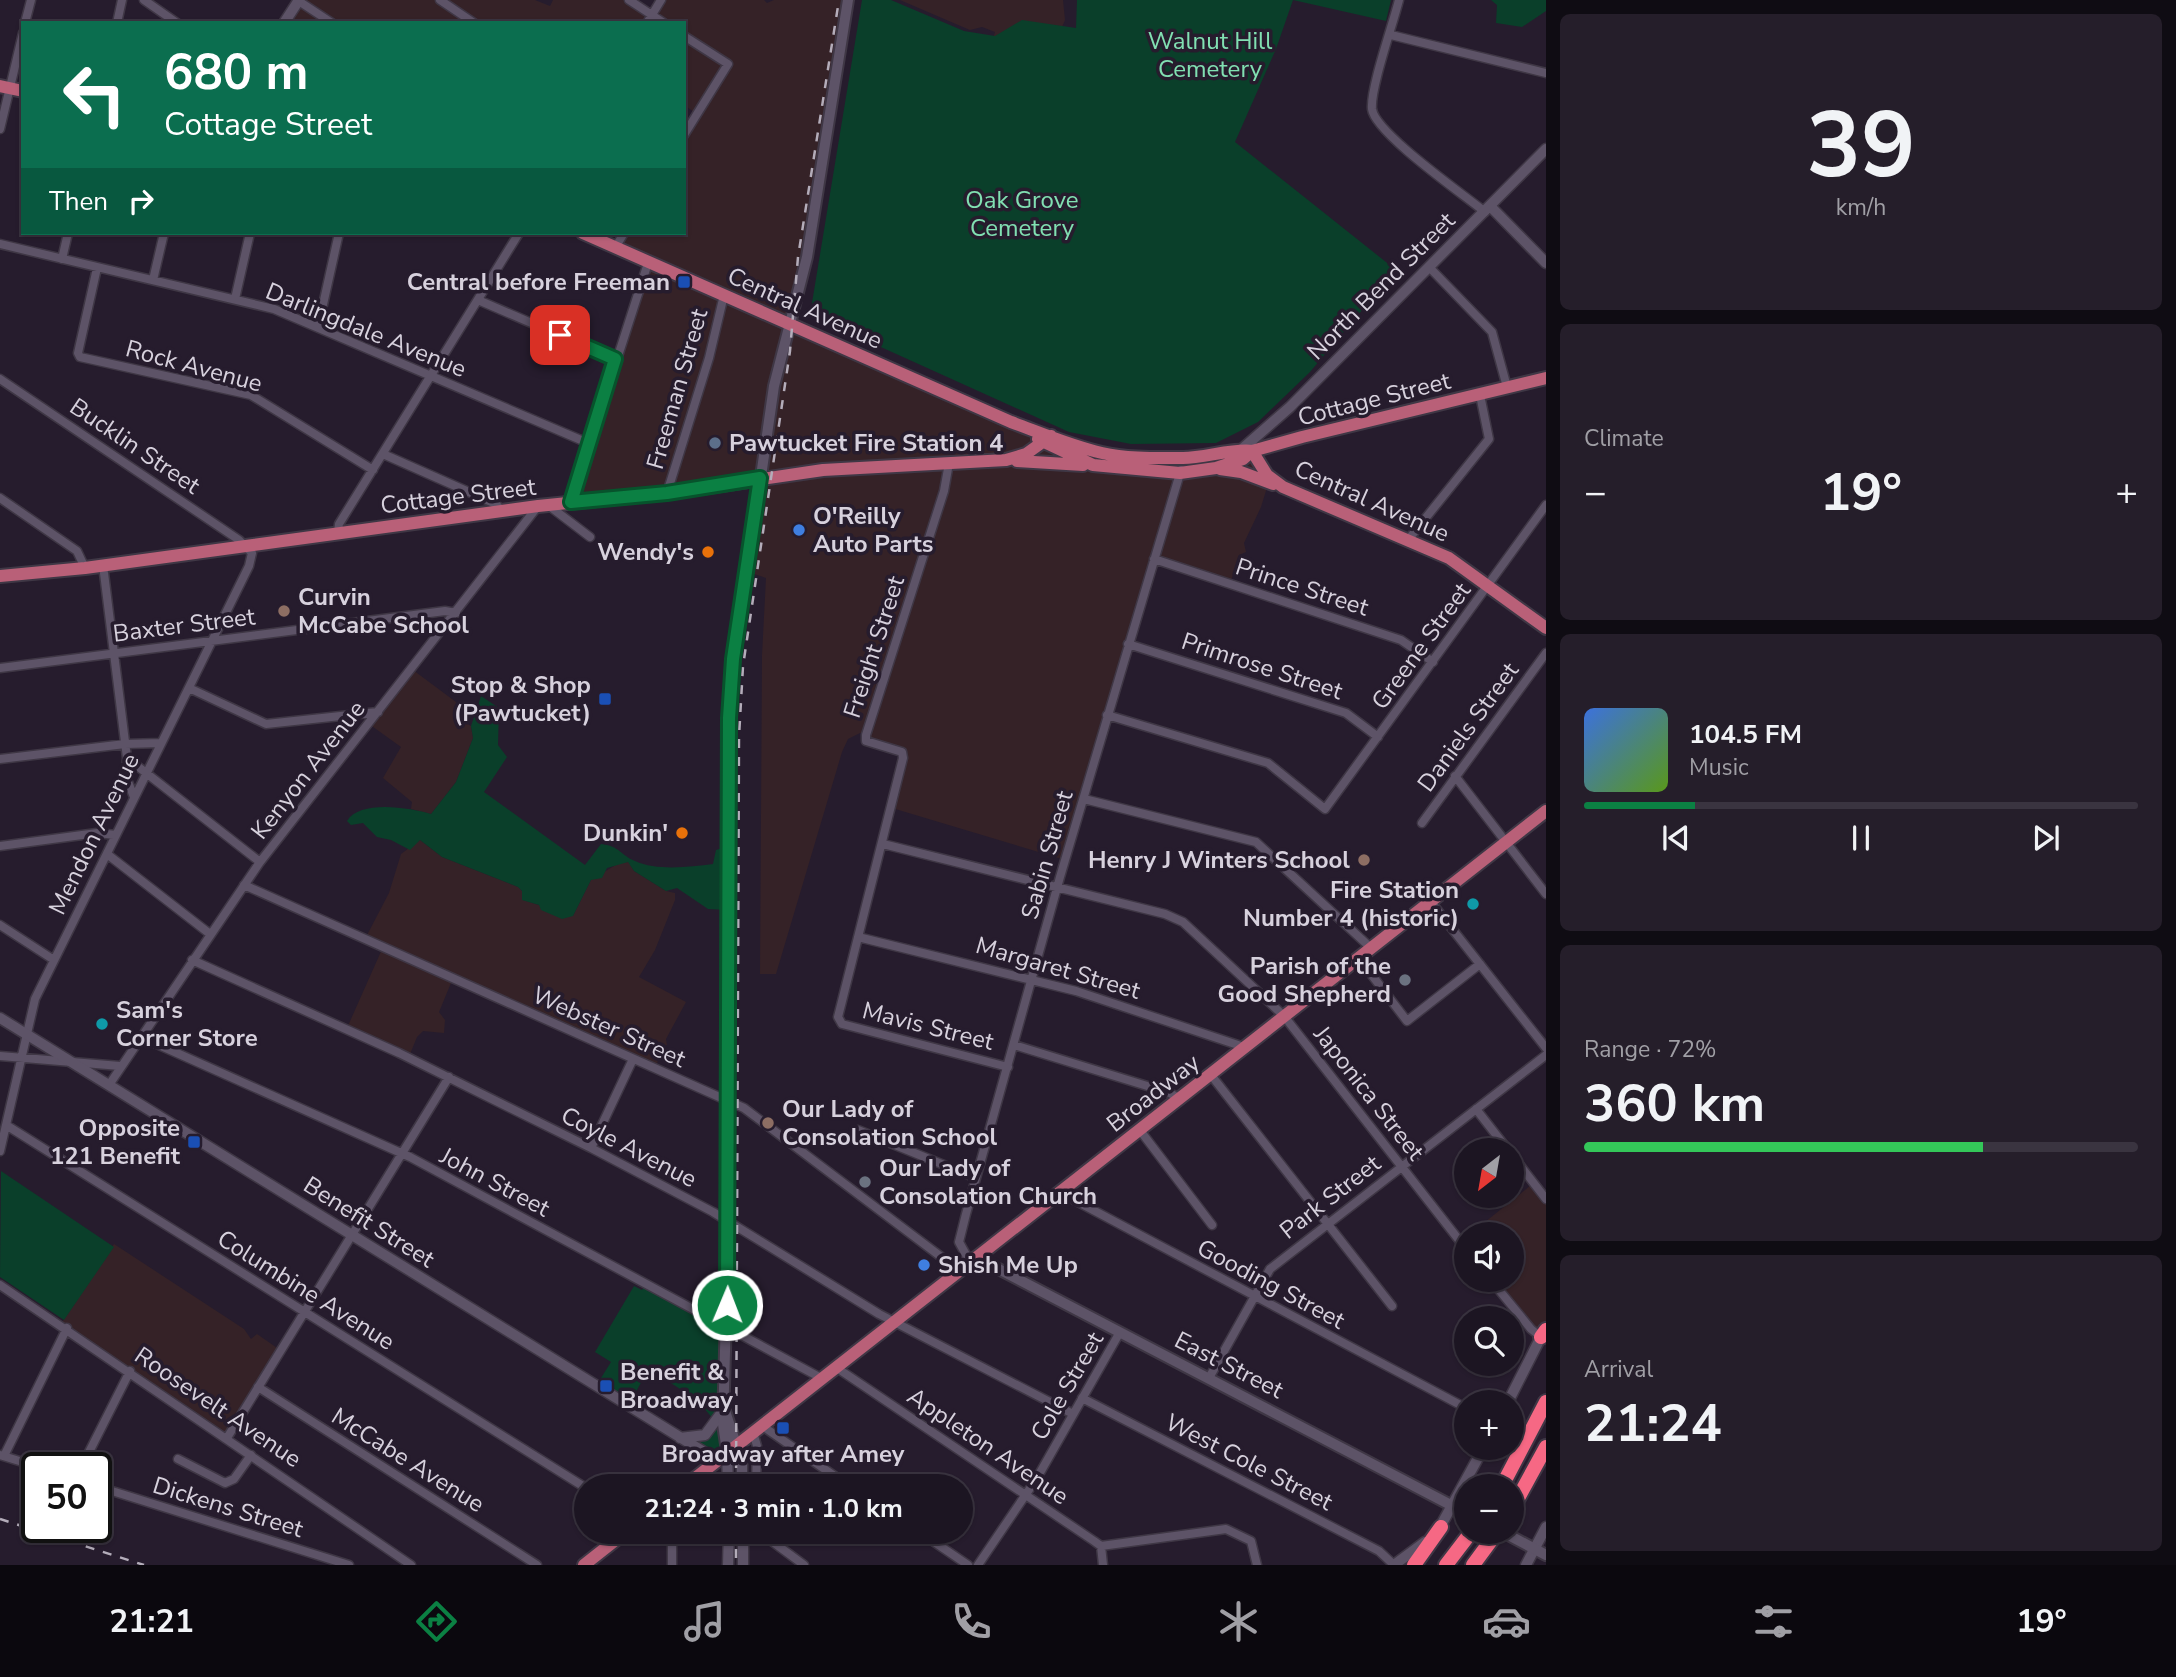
<!DOCTYPE html>
<meta charset="utf-8">
<style>
:root{--surface:#1c1522;--page:#251e2a;--text:#f1f3f6;--muted:#a09fa5;--line:#3a3440;--accent:#0b8043}
body{margin:0;font-family:"Nunito Sans",sans-serif;background:var(--page);color:var(--text);height:100vh;display:flex;flex-direction:column;font-size:26px;white-space:nowrap}
*{box-sizing:border-box;margin:0}
p{font-size:23px;color:var(--muted)}
.icon{flex:none;width:38px;height:38px;fill:none;stroke:currentColor;stroke-width:2;stroke-linecap:round;stroke-linejoin:round}
.map{position:relative;flex:1;overflow:hidden}
.details{display:flex;flex-direction:column;gap:14px;padding:14px;background:#0f0c13;width:630px}
.details>*{flex:none}
.top-card{position:absolute;left:21px;top:21px;width:665px;height:214px;border-radius:0px;box-shadow:0 2px 5px #0004,0 0 0 2px var(--line);background:#0b6e4f;color:#fff;overflow:hidden}
.needle{width:46px;rotate:211deg}
.buttons{position:absolute;left:1454px;top:1138px;display:grid;gap:14px}
.buttons a{display:grid;place-items:center;width:70px;height:70px;border-radius:50%;background:var(--surface);box-shadow:0 2px 5px #0004,0 0 0 2px var(--line);font-size:35px}
.speed{position:absolute;left:21px;top:1452px;display:flex;gap:14px;font-size:35px;font-weight:700;text-align:center}
.speed>*{display:grid;place-content:center;width:91px;height:91px;border-radius:50%;background:var(--surface);box-shadow:0 2px 5px #0004,0 0 0 2px var(--line);line-height:1}
.speed .limit{border:4px solid #111;border-radius:10px;background:#fff;color:#111}
.pin{position:absolute;display:grid;place-items:center;width:60px;height:60px;color:#fff;margin:-30px;border-radius:14px;box-shadow:0 4px 10px #0006}
.me{position:absolute;width:77px;margin:-38px;rotate:1deg;stroke-linejoin:round;filter:drop-shadow(0 0 5px #0008)}
.turn{display:flex;align-items:center;gap:24px;height:147px;padding:0 28px;font-size:32px}
.turn .icon{width:91px;height:91px;stroke-width:2.5}
.turn b{display:block;font-size:49px;line-height:60px}
.then{display:flex;align-items:center;height:66px;padding:0 28px;background:#0003;gap:14px;font-size:26px}
.big{font-size:52px;font-weight:700;line-height:1.1}
.details .tile{flex:1;display:flex;flex-direction:column;justify-content:center;gap:10px;min-width:0;padding:0 24px;border-radius:10px;background:var(--page)}
.details .dial{align-items:center;gap:0}
.dial b{font-size:91px;line-height:1}
.song{display:flex;align-items:center;gap:21px}
.cover{width:84px;height:84px;border-radius:10px;background:linear-gradient(135deg,hsl(220 70% 55%),hsl(90 70% 35%))}
.played{height:7px;border-radius:4px;background:linear-gradient(90deg,var(--accent) 20%,var(--line) 20%)}
.keys{display:flex;justify-content:space-around;direction:ltr}
.heat{display:flex;justify-content:space-between;align-items:center;font-size:38px;direction:ltr}
.charge{height:10px;border-radius:5px;background:linear-gradient(90deg,#34c759 72%,var(--line) 0)}
.trip{position:absolute;left:574px;top:1474px;width:399px;height:70px;border-radius:35px;background:var(--surface);box-shadow:0 2px 5px #0004,0 0 0 2px var(--line);font-weight:700;line-height:70px;text-align:center}
.tab-bar{display:flex;height:112px;justify-content:space-around;align-items:center;background:#0b080e;color:var(--muted)}
.tab-bar .icon{width:49px;height:49px}
.tab-bar .active{color:var(--accent)}
.tab-bar b{font-size:32px;color:var(--text)}
main{display:flex;flex:1;min-height:0}
.map>svg:first-child{display:block}
.industrial{fill:#352227}
.green{fill:#0a3f2a}
.lines{fill:none;stroke-linecap:round;stroke-linejoin:round}
.minor-casing{stroke:#3f3745;stroke-width:11}
.tertiary-casing{stroke:#3f3745;stroke-width:13}
.secondary-casing{stroke:#3f3745;stroke-width:14}
.primary-casing{stroke:#3f3745;stroke-width:16}
.motorway-casing{stroke:#3f3745;stroke-width:18}
.minor{stroke:#5d5367;stroke-width:8}
.tertiary{stroke:#5d5367;stroke-width:10}
.secondary{stroke:#5d5367;stroke-width:10}
.primary{stroke:#b96078;stroke-width:12}
.motorway{stroke:#f66884;stroke-width:14}
.rail{stroke:#b4adba;stroke-width:2.5;stroke-dasharray:9 9;stroke-linecap:butt}
.route-casing{stroke:#07532c;stroke-width:18}
.route{stroke:#0b8043;stroke-width:12}
.transit-dot{fill:#1a4fb4;stroke:#261c2d;stroke-width:2.5}
.service-dot{fill:#5c6f8a;stroke:#261c2d;stroke-width:2.5}
.shop-dot{fill:#3f7fe0;stroke:#261c2d;stroke-width:2.5}
.food-dot{fill:#e8710a;stroke:#261c2d;stroke-width:2.5}
.education-dot{fill:#8d6e63;stroke:#261c2d;stroke-width:2.5}
.culture-dot{fill:#0f9aa8;stroke:#261c2d;stroke-width:2.5}
.worship-dot{fill:#6b7280;stroke:#261c2d;stroke-width:2.5}
.labels{text-anchor:middle;stroke-width:7;stroke-linejoin:round;paint-order:stroke}
.park-label{font-size:24px;fill:#81e0b2;stroke:#261c2d}
.poi-label{font-size:24px;font-weight:bold;fill:#d7d1dd;stroke:#261c2d;text-anchor:end}
.street-label{font-size:24px;fill:#d7d1dd;stroke:#261c2d}
</style>
<main>
<div class="map">
<svg width="1546" height="1565" viewBox="0 0 1546 1565">
<rect width="100%" height="100%" fill="#261c2d"/>
<path class="industrial" d="M301 0H535L550 6 553 0H632L652 13 660 0H764L767 3 774 0H848L792 320 998 414 1102 452 1162 454 1228 450 1259 433 1255 448 1269 481 1261 507 1244 543 1246 552 1239 555 1231 581 1155 557 1065 860 892 808 903 753 860 733 848 739 842 752 776 974H760L762 655 766 578 748 572 762 477 571 499 646 261 620 247 622 233H684V134L697 114 684 105V23H285Z
M900 0H1063L1065 20 1062 27 993 39 995 32 982 27 970 30Z
M413 670 464 708 460 719 471 726 473 738 456 782 431 814 411 809 412 802 383 778 401 747 369 724Z
M420 840 442 857 518 887 522 891 523 900 573 916 591 880 619 863 629 862 634 871 666 891 675 893V900L655 950 639 977 686 1002 666 1039 667 1045 662 1047 656 1067 453 978 439 1012 445 1020 444 1033 423 1031 417 1037 410 1054 347 1028 383 947 366 937 389 893 401 854Z
M1535 1182 1546 1194V1326L1539 1336 1493 1279H1512V1234H1470Z
M114 1244 244 1329 251 1339 257 1334 280 1350 226 1435 61 1324Z"/>
<path class="green" d="M862 0H891L964 31 995 36 1022 20 1076 28 1077 0H1391L1386 21 1293 0 1276 49 1235 142 1396 270 1310 372 1258 422 1216 443 1131 444 1069 432 810 315Z
M1491 0H1546V11L1522 27 1496 23 1497 5Z
M481 696 499 708 498 745 507 757 484 792 585 865 601 844C620 846 620 855 635 861 657 871 689 867 713 864L716 850 729 846 728 910 708 909 677 888 666 891 634 871 628 862 607 868 602 878 591 880 573 916 562 919 541 910 539 905 522 900V891L518 887 442 857 420 840 410 850 391 840 377 837 363 823 351 825 347 821C360 799 411 808 431 814L456 782 473 738 471 726Z
M1 1171 114 1247 64 1320 0 1277Z
M647 1281 721 1319 729 1409 722 1454 687 1440 715 1422C702 1401 670 1380 647 1372L633 1397 625 1392 621 1398 606 1388 609 1383 601 1378 611 1362 595 1352 634 1286 642 1290Z"/>
<g class="lines">
<defs>
<path id="minor" d="M144 0 177 23
M297 0 332 23
M440 0 474 23
M629 0 664 23
M1399 0C1393 24 1370 89 1372 109 1375 133 1463 194 1485 212
M25 23 31 0
M117 23 122 0
M647 23 661 0
M1391 35 1546 73
M684 36 728 64 684 135
M0 129 23 33
M0 244 274 309 588 443
M615 248 624 233
M62 259 68 233
M97 268 78 353 80 357 251 395 373 470
M1430 268 1492 332 1507 387
M153 280 164 233
M235 299 250 233
M478 300 615 359
M318 327 339 233
M0 379 239 540 252 553 249 566 35 999 0 1151
M383 454 496 504 502 512
M949 463 944 491 866 735V741L902 752 903 758 838 1017 842 1024 1008 1067
M667 493 709 358 724 295
M0 498 77 551 85 568
M571 502 648 263
M548 505 590 537
M338 532 339 524 519 233
M1408 540 1489 439 1480 395
M1154 559 1401 640 1433 662
M103 565 127 758 126 777 134 797
M1128 644 1346 713 1378 737
M0 668 445 611 456 613
M189 688 266 724 378 712
M1107 715 1268 763 1325 809 1546 505
M127 758 260 862
M0 759 125 744 161 743
M1455 776 1546 894
M1084 799 1256 842 1371 948
M1422 823 1546 653
M883 844 1165 914 1183 922 1284 1016 1466 1249
M0 846 97 833 116 835
M107 854 210 934
M244 885 744 1108 944 1259 970 1262
M1431 902 1546 1048
M0 925 54 960
M858 937 1076 991 1244 1047
M1358 957 1407 1021 1480 964
M192 960 399 1053 591 1148 713 1212 879 1314 1073 1414
M141 1037 410 1157 823 1379
M1014 1045 1170 1093 1178 1098
M0 1056 120 1066
M1211 1075 1392 1306
M109 1085 260 862 538 506
M1476 1109 1508 1150
M6 1125 586 1488
M1139 1129 1212 1225
M858 1130 976 1178
M591 1148 633 1059
M1512 1155 1546 1199
M1059 1192 1466 1408
M970 1262 959 1242 966 1214 1060 877 1181 470
M1490 1279 1531 1329 1541 1337
M0 1285 411 1565
M837 1368 1094 1541 1101 1546 1103 1565
M1209 1378 1270 1269 1546 1055
M258 1387 537 1565
M1082 1398 1379 1551 1394 1565
M761 1425 849 1486
M753 1432 757 1446 756 1486
M227 1438 449 1077
M0 1455 42 1468
M4 1456 67 1328
M178 1459 225 1483 234 1479 251 1455
M81 1468 130 1371
M96 1486 349 1565
M672 1531V1565
M758 1531 804 1565
M918 1531 968 1565
M1101 1546 1226 1529 1251 1541 1257 1565
M978 1565 1037 1478 1120 1332"/>
<path id="tertiary" d="M284 23 299 0
M1490 206 1546 263
M1242 449 1290 407 1546 149
M0 1018 717 1460
M1508 1402 1544 1331
M680 1438 705 1435 722 1412
M736 1444 742 1459V1486
M727 1451 728 1486
M1439 1529 1484 1447
M743 1531V1565
M728 1565 729 1531
M1394 1565 1425 1542
M1526 1565 1546 1527"/>
<path id="secondary" d="M970 1262 989 1264 1466 1513
M725 1411 736 1444
M727 1451 723 1424 728 1242V770L731 685 774 386 807 257 848 0
M1501 1531 1546 1555"/>
<path id="primary" d="M0 86 23 91
M583 233 1011 422C1041 433 1071 446 1102 453 1128 459 1157 458 1183 458 1204 458 1235 448 1252 451L1267 475 1283 487 1449 558 1546 628
M1038 439 1093 465 1180 473 1216 468 1243 459 1252 451 1302 437 1546 378
M1017 461 1083 465
M1220 469 1241 472 1273 484
M0 576 85 568 538 506 667 493 823 470 1006 460 1026 454 1051 436
M685 1486 1546 811
M584 1565 627 1531"/>
<path id="motorway" d="M1541 1337 1546 1330
M1502 1486 1546 1402
M1512 1509 1546 1447
M1414 1565 1441 1527
M1446 1565 1472 1531
M1473 1565 1498 1531"/>
</defs>
<use href="#minor" class="minor-casing"/>
<use href="#tertiary" class="tertiary-casing"/>
<use href="#secondary" class="secondary-casing"/>
<use href="#primary" class="primary-casing"/>
<use href="#motorway" class="motorway-casing"/>
<use href="#minor" class="minor"/>
<use href="#tertiary" class="tertiary"/>
<use href="#secondary" class="secondary"/>
<use href="#primary" class="primary"/>
<use href="#motorway" class="motorway"/>
<path class="rail" d="M736 1486 739 737 743 666 790 351 798 257 839 0
M0 1519 144 1565
M736 1531V1565"/>
</g>
<g class="lines">
<defs>
<path id="route" d="M560 335 615 359 571 502 667 493 760 478 733 659 729 718 727 1305"/>
</defs>
<use href="#route" class="route-casing"/>
<use href="#route" class="route"/>
</g>
<g class="transit-dot">
<rect x="677" y="275" width="14" height="14" rx="3.5"/>
<rect x="598" y="692" width="14" height="14" rx="3.5"/>
<rect x="187" y="1135" width="14" height="14" rx="3.5"/>
<rect x="599" y="1379" width="14" height="14" rx="3.5"/>
<rect x="776" y="1421" width="14" height="14" rx="3.5"/>
</g>
<circle class="service-dot" cx="715" cy="443" r="7"/>
<g class="shop-dot">
<circle cx="799" cy="530" r="7"/>
<circle cx="924" cy="1265" r="7"/>
</g>
<g class="food-dot">
<circle cx="708" cy="552" r="7"/>
<circle cx="682" cy="833" r="7"/>
</g>
<g class="education-dot">
<circle cx="284" cy="611" r="7"/>
<circle cx="1364" cy="860" r="7"/>
<circle cx="768" cy="1123" r="7"/>
</g>
<g class="culture-dot">
<circle cx="1473" cy="904" r="7"/>
<circle cx="102" cy="1024" r="7"/>
</g>
<g class="worship-dot">
<circle cx="1405" cy="980" r="7"/>
<circle cx="865" cy="1182" r="7"/>
</g>
<g class="labels">
<g class="park-label">
<text x="1210" y="49">Walnut Hill<tspan x="1210" dy="28">Cemetery</tspan></text>
<text x="1022" y="208">Oak Grove<tspan x="1022" dy="28">Cemetery</tspan></text>
</g>
<g class="poi-label">
<text x="670" y="290">Central before Freeman</text>
<text x="729" y="451" text-anchor="start">Pawtucket Fire Station 4</text>
<text x="813" y="524" text-anchor="start">O'Reilly<tspan x="813" dy="28">Auto Parts</tspan></text>
<text x="694" y="560">Wendy's</text>
<text x="298" y="605" text-anchor="start">Curvin<tspan x="298" dy="28">McCabe School</tspan></text>
<text x="591" y="693">Stop &amp; Shop<tspan x="591" dy="28">(Pawtucket)</tspan></text>
<text x="668" y="841">Dunkin'</text>
<text x="1350" y="868">Henry J Winters School</text>
<text x="1459" y="898">Fire Station<tspan x="1459" dy="28">Number 4 (historic)</tspan></text>
<text x="1391" y="974">Parish of the<tspan x="1391" dy="28">Good Shepherd</tspan></text>
<text x="116" y="1018" text-anchor="start">Sam's<tspan x="116" dy="28">Corner Store</tspan></text>
<text x="782" y="1117" text-anchor="start">Our Lady of<tspan x="782" dy="28">Consolation School</tspan></text>
<text x="180" y="1136">Opposite<tspan x="180" dy="28">121 Benefit</tspan></text>
<text x="879" y="1176" text-anchor="start">Our Lady of<tspan x="879" dy="28">Consolation Church</tspan></text>
<text x="938" y="1273" text-anchor="start">Shish Me Up</text>
<text x="620" y="1380" text-anchor="start">Benefit &amp;<tspan x="620" dy="28">Broadway</tspan></text>
<text x="783" y="1462" text-anchor="middle">Broadway after Amey</text>
</g>
<g class="street-label">
<text transform="translate(1381 286) rotate(-45)" y="8">North Bend Street</text>
<text transform="translate(805 308) rotate(24)" y="8">Central Avenue</text>
<text transform="translate(366 330) rotate(22)" y="8">Darlingdale Avenue</text>
<text transform="translate(194 366) rotate(15)" y="8">Rock Avenue</text>
<text transform="translate(677 389) rotate(-74)" y="8">Freeman Street</text>
<text transform="translate(1374 399) rotate(-14)" y="8">Cottage Street</text>
<text transform="translate(135 446) rotate(34)" y="8">Bucklin Street</text>
<text transform="translate(458 496) rotate(-7)" y="8">Cottage Street</text>
<text transform="translate(1372 501) rotate(24)" y="8">Central Avenue</text>
<text transform="translate(1302 587) rotate(18)" y="8">Prince Street</text>
<text transform="translate(184 625) rotate(-7)" y="8">Baxter Street</text>
<text transform="translate(1421 646) rotate(-54)" y="8">Greene Street</text>
<text transform="translate(874 647) rotate(-72)" y="8">Freight Street</text>
<text transform="translate(1262 666) rotate(18)" y="8">Primrose Street</text>
<text transform="translate(1468 727) rotate(-54)" y="8">Daniels Street</text>
<text transform="translate(308 770) rotate(-52)" y="8">Kenyon Avenue</text>
<text transform="translate(94 834) rotate(-64)" y="8">Mendon Avenue</text>
<text transform="translate(1047 855) rotate(-74)" y="8">Sabin Street</text>
<text transform="translate(1058 968) rotate(16)" y="8">Margaret Street</text>
<text transform="translate(928 1026) rotate(14)" y="8">Mavis Street</text>
<text transform="translate(609 1027) rotate(24)" y="8">Webster Street</text>
<text transform="translate(1153 1093) rotate(-38)" y="8">Broadway</text>
<text transform="translate(1369 1093) rotate(52)" y="8">Japonica Street</text>
<text transform="translate(629 1147) rotate(27)" y="8">Coyle Avenue</text>
<text transform="translate(495 1182) rotate(28)" y="8">John Street</text>
<text transform="translate(1330 1197) rotate(-38)" y="8">Park Street</text>
<text transform="translate(369 1222) rotate(32)" y="8">Benefit Street</text>
<text transform="translate(1271 1284) rotate(28)" y="8">Gooding Street</text>
<text transform="translate(306 1290) rotate(32)" y="8">Columbine Avenue</text>
<text transform="translate(1229 1365) rotate(27)" y="8">East Street</text>
<text transform="translate(1067 1386) rotate(-60)" y="8">Cole Street</text>
<text transform="translate(218 1407) rotate(34)" y="8">Roosevelt Avenue</text>
<text transform="translate(988 1446) rotate(34)" y="8">Appleton Avenue</text>
<text transform="translate(408 1460) rotate(32)" y="8">McCabe Avenue</text>
<text transform="translate(1249 1462) rotate(27)" y="8">West Cole Street</text>
<text transform="translate(228 1507) rotate(17)" y="8">Dickens Street</text>
</g>
</g>
</svg>
<div class="buttons">
<a><svg class="needle" viewBox="-14 -14 28 28"><path d="M0-13l5 13h-10z" fill="#e53935"/><path d="M0 13l5-13h-10z" fill="#a09fa5"/></svg></a>
<a><svg class="icon" aria-label="sound" viewBox="0 0 24 24"><path d="M4 9h4l5-4v14l-5-4H4zM17 9q2 3 0 6"/></svg></a>
<a><svg class="icon" aria-label="search" viewBox="0 0 24 24"><circle cx="10" cy="10" r="6"/><path d="M15 15l6 6"/></svg></a>
<a>+</a>
<a>−</a>
</div>
<div class="speed"><div class="limit">50</div></div>
<div class="pin" style="left:560px;top:335px;background:#d93025"><svg class="icon" aria-label="arrive" viewBox="0 0 24 24"><path d="M6 21V4h12l-3 4 3 4H6"/></svg></div>
<svg class="me" style="left:727px;top:1305px" viewBox="-20 -20 40 40"><circle r="17" fill="#0b8043" stroke="#fff" stroke-width="3"/><path d="M0-11L8 9 0 5-8 9z" fill="#fff"/></svg>
<div class="trip">21:24 · 3 min · 1.0 km</div>
<div class="top-card">
<div class="turn"><svg class="icon" aria-label="left" viewBox="0 0 24 24"><path d="M17 20v-9H6M10 6l-5 5 5 5"/></svg><div><b>680 m</b>Cottage Street</div></div>
<div class="then">Then<svg class="icon" aria-label="right" viewBox="0 0 24 24"><path d="M7 20v-9h11M14 6l5 5-5 5"/></svg></div>
</div>
</div>
<section class="details">
<div class="tile dial"><b>39</b><p>km/h</p></div>
<div class="tile"><p>Climate</p>
<div class="heat"><a>−</a><b class="big">19°</b><a>+</a></div>
</div>
<div class="tile">
<div class="song"><i class="cover"></i><div><b>104.5 FM</b><p>Music</p></div></div>
<div class="played"></div>
<div class="keys"><svg class="icon" aria-label="previous" viewBox="0 0 24 24"><path d="M18 5L8 12l10 7zM5 5v14"/></svg><svg class="icon" aria-label="pause" viewBox="0 0 24 24"><path d="M8 5v14M16 5v14"/></svg><svg class="icon" aria-label="next" viewBox="0 0 24 24"><path d="M6 5l10 7-10 7zM19 5v14"/></svg></div>
</div>
<div class="tile"><p>Range · 72%</p><b class="big">360 km</b><div class="charge"></div></div>
<div class="tile"><p>Arrival</p><b class="big">21:24</b></div>
</section>
</main>
<nav class="tab-bar">
<b>21:21</b>
<svg class="icon active" aria-label="directions" viewBox="0 0 24 24"><path d="M12 3l9 9-9 9-9-9zM9 14v-3h6M13 9l2 2-2 2"/></svg>
<svg class="icon" aria-label="music" viewBox="0 0 24 24"><path d="M9 18V5l10-2v13"/><circle cx="6" cy="18" r="3"/><circle cx="16" cy="16" r="3"/></svg>
<svg class="icon" aria-label="phone" viewBox="0 0 24 24"><path d="M5 4h4l2 5-3 2q2 4 5 5l2-3 5 2v4C11 20 4 13 5 4z"/></svg>
<svg class="icon" aria-label="climate" viewBox="0 0 24 24"><path d="M12 3v18M4 7l16 10M4 17L20 7"/></svg>
<svg class="icon" aria-label="car" viewBox="0 0 24 24"><path d="M5 17H2v-5l4-1 3-4h7l3 4 3 1v5h-3M9 17h6M6 11h13"/><circle cx="7" cy="17" r="2"/><circle cx="17" cy="17" r="2"/></svg>
<svg class="icon" aria-label="filters" viewBox="0 0 24 24"><path d="M4 7h16M4 17h16"/><circle cx="9" cy="7" r="2"/><circle cx="15" cy="17" r="2"/></svg>
<b>19°</b>
</nav>
